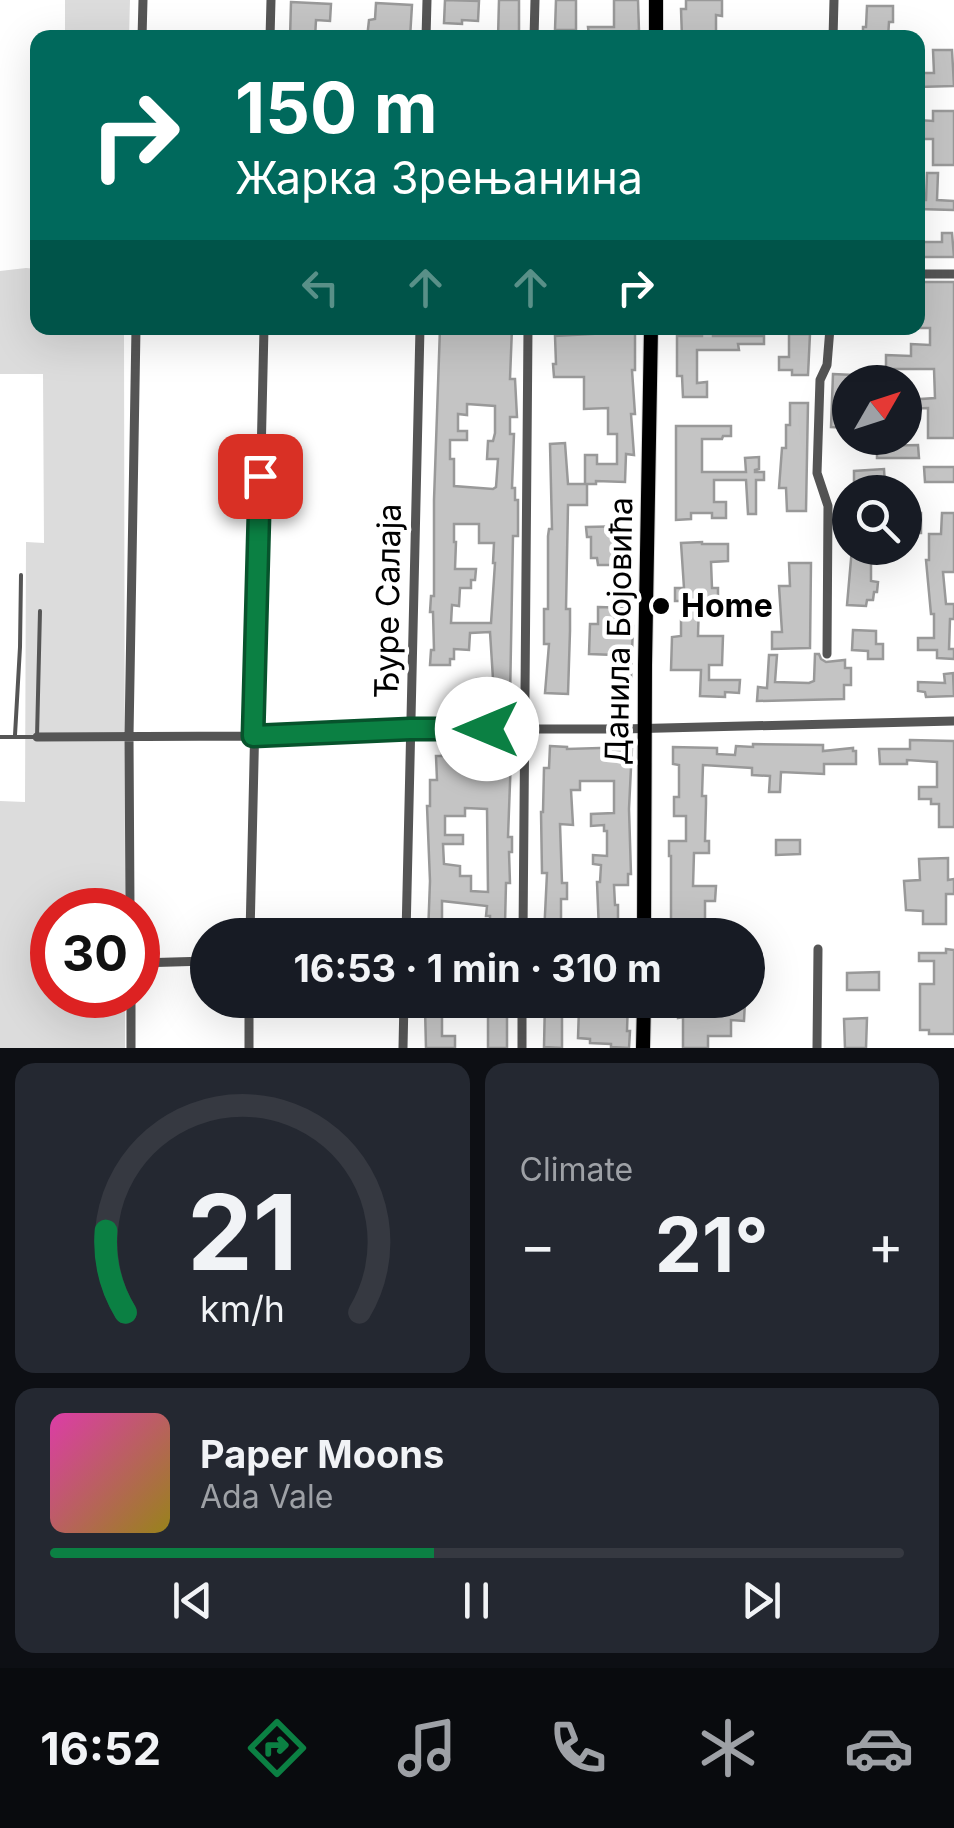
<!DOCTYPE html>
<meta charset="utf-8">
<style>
:root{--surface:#171b24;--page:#242831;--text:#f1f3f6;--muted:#9ea1a6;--line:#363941;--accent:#0b8043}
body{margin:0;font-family:Inter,sans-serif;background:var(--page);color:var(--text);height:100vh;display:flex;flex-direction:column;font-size:38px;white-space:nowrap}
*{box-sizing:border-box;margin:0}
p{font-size:32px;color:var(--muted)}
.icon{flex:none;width:55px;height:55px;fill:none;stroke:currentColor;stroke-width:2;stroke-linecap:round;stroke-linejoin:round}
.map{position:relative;height:1048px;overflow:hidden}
.side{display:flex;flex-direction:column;gap:15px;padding:15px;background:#0d0f14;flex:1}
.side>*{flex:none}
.top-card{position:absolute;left:30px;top:30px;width:895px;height:305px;border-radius:20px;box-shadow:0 10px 40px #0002;background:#00695c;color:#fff;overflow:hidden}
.needle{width:65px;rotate:51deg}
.tools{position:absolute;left:832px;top:365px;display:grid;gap:20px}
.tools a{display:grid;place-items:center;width:90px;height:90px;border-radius:50%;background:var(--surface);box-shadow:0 10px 40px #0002;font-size:50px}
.speed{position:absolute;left:30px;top:888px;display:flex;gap:20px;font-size:50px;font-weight:700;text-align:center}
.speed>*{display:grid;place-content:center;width:130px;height:130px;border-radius:50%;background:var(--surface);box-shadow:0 10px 40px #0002;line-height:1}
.speed .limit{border:15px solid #d22;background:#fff;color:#111}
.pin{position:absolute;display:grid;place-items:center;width:85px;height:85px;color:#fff;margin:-42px;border-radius:20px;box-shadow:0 5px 15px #0006}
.me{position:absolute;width:110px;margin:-55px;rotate:270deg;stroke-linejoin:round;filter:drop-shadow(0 0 8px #0008)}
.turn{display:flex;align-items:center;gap:35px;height:210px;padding:0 40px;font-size:45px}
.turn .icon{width:130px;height:130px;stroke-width:2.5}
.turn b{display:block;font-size:70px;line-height:85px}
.lanes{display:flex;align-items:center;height:95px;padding:0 40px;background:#0003;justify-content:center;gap:50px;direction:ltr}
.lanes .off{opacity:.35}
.big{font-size:75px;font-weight:700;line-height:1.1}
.side .widget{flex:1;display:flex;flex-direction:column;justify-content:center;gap:15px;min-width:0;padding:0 35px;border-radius:20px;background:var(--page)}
.side .dial{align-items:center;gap:0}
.dial svg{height:260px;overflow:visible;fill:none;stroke:var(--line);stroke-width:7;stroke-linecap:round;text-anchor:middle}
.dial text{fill:var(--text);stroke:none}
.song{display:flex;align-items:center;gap:30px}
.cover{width:120px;height:120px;border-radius:15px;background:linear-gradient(135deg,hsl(320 70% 55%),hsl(50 70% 35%))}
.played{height:10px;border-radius:5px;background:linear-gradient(90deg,var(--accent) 45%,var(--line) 45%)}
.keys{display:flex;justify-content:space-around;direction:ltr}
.heat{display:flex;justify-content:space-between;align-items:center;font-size:55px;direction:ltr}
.side .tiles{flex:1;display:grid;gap:15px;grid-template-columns:1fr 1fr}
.widget:last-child{grid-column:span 2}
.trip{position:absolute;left:190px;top:918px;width:575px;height:100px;border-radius:50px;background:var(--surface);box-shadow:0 10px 40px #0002;font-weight:700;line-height:100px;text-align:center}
.dock{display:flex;height:160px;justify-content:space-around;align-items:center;background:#090b0e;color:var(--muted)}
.dock .icon{width:70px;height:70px}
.dock .active{color:var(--accent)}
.dock b{font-size:45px;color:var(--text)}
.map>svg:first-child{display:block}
.green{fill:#dcdcdc}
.building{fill:#c4c4c4;stroke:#999;stroke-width:2.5;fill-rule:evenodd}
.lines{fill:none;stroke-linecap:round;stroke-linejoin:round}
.primary-casing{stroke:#dbdbdb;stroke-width:16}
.lane{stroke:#555;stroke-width:4}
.street{stroke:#555;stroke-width:9}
.primary{stroke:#000;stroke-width:14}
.route-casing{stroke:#07532c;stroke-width:25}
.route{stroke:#0b8043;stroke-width:18}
.poi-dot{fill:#000;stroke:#fff;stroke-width:4}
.labels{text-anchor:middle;stroke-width:9;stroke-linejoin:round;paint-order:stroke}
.street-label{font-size:32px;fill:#000;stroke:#fff}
.poi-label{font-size:32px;font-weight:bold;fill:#000;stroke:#fff;text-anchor:start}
</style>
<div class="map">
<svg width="954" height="1048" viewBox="0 0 954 1048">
<rect width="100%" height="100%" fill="#fff"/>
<path class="green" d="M65 0H130L129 37H65Z
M26 268 37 269 38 328H124L125 910H52V995H125V1048H0V801L25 802 26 542 44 543 43 374H0V271Z"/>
<path class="building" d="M445 0 479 1 478 21 462 20V24L444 23Z
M499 0H519V38H498Z
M556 0H576V30H555Z
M614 0H638L639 31H637V38L589 36 588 27H614Z
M686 0H722V16L716 15V38H682L681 9H686Z
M291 2 331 4 330 21 316 20 315 38H290Z
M376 3 412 5 410 38H367L369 20 375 19Z
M867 6H893V22H889L888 38H863V27H866Z
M933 50H952L954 86 918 87V73H934Z
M933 111H954V165H933V139H918V120L933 121Z
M927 173H938L937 200 954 201V210L918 209V200H926Z
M942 233H952L954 257H918V242H942Z
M918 282H954V438H928V408L906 409V400L935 398 934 369H886V355L911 356V344L930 345V328H918Z
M440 328H512L510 379H515L517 417H510V434H514L512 488H515V500H518V536H513L510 699H493V687H477V679H493L490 632 470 633 469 650 454 649V659H450V665H430L431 650H434L433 612H430L431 596H434V500ZM467 404 495 406V433L493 441H488L487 459H498L496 487 493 489 454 486V459H450V440H467V431H458V414L467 415ZM454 524H479V543H494L493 563H495L491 623H451L452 605 459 606 460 588H471V580H475L476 569H455L456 542H454Z
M607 328H634L635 333V370H632L635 414H631L634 455 626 454 625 482 596 481V484H587V505H568L566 609H570V631L568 694 545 693 549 644H544V609H548V536L549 529H552L550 444 565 443 568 484H585V455H597V464H617V434H608V408L584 409V377H554L553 364H556L555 336 607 333Z
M702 328H713V336H764V344H738L739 350H697V383L707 382V397H683L682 376H677V336H702Z
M789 334H810L808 375H792V370H779V357H789Z
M833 374 853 375V382H850V428L831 427Z
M790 403H808L806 511H787L786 488H779L782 448H786V425H790Z
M676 426H731V436H723L722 439H702V472H746L745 458 759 457V469L755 470V472H764V480H756V514H748L746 480H714V502H726V518H712V513H691V519L676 520Z
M918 445 919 458H877V446Z
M924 467H954V482H925Z
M884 469 885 486H878L879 492H858V487L854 488V471Z
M905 513H921V533H905Z
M942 513H954V572H943L946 604H954V619H950L949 649H954V659L937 658V650H918V638H934V614H931L926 560H929V534H941Z
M631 526 629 544H626L627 565 624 568H614V565H598L597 558H591V537H587L586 527Z
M702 542V544H728V561L711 562 712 588H718V601H699L698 636H723L722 665H709V680H740L739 693 725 692V697L700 696 701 670H671L672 637 681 636V601H675V588H684L681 543Z
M852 548H863V557H869V561H871V581L878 582 877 592H874L873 600H867L866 606 847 605Z
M789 563H811L810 648 772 649V632H782L779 586H790Z
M598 607 629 608 628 626H633L631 679H615V655L589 654 590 624H598Z
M853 630 876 631V644H883V659H868V651L852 650Z
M815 654H819L821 659 826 662 845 660V668H851V685H844V699L757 701 758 687 767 688 769 655H777L775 682 809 683 814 681Z
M953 673 954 696 926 697 925 692 918 691V682L945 683 944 674Z
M910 740 954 741V827H939V804H931V799H919V787H937V762L907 760V764H880L879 749H910Z
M753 744 823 745V751L853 748V751H856V764H824V774L781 772 780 792H769L770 776 752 775V768L703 765 702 796H706V804L705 841H709V853H694L693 886H716L715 901H705V935H671V856H669V841H686V816H674V797H679V765L673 764V747L717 748V754L735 755 736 746 753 747Z
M550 746 567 747V749L632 747 629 809 631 874H628V885H614L615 905H618V922H627L628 935H608L607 931H599L597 882H600L601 865 593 864V855L607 856V831H604V825L591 826V814L614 813V781H580V790H571L573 825 560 824 562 883H567V899H561V935H544L547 873H542L541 812H543L544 768H549Z
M456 748 490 749V756H511L508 837H512V852H509L510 883H506L505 924H510L509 935H490V916H486L487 906 442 901V920H469L468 935H428L430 881 427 806H430V780H437L436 756H442V753H456ZM465 808 487 809 488 892 471 891V876H460V866L444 864 443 844H463V835H445V816H465Z
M776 840H800V854L776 855Z
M948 858V880L954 879V894H946V924H923V911L906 910 904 881 920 880 919 859Z
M946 949 954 950V1034H929V1030H920V984H934V961H919V953H946Z
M879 972V990H847V973Z
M488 1000H507V1048H488Z
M545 1000H562V1048L544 1047Z
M603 1000H628L627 1031H630L629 1048 611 1047V1044L590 1043V1039L578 1038 579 1008 603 1009Z
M677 1000H745L744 1021 731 1020V1036H708V1048H683V1017L678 1018Z
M425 1008H442V1036H455V1048H426Z
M867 1018 866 1048H845L844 1019Z"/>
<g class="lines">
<defs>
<path id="primary" d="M656 38V0
M644 935 645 665 651 328
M643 1048 644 1000"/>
</defs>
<use href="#primary" class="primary-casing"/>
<path class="lane" d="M15 735 20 647 21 575
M0 737H37L40 611"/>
<path class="street" d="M142 38 143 0
M270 38 271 0
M426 38 427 0
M534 38 535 0
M833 38 834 0
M918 274H954
M827 654 828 506 817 473 820 380 827 365 830 328
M37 737 253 736 411 729H623L954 721
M130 910 129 736 136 328
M250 935 264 328
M406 935 420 328
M523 935 528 328
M138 963 208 961
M131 995V1048
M249 1048V1000
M403 1048 404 1000
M522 1048V1000
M817 1048 818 949"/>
<use href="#primary" class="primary"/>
</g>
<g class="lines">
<defs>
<path id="route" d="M260 476 253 736 410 729H487"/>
</defs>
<use href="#route" class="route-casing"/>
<use href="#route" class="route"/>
</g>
<circle class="poi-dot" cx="661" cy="606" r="10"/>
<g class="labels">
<g class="street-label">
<text transform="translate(388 601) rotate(-89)" y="11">Ђуре Салаја</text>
<text transform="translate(619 631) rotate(-89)" y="11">Данила Бојовића</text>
</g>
<g class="poi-label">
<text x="681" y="617">Home</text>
</g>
</g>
</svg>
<div class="tools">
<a><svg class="needle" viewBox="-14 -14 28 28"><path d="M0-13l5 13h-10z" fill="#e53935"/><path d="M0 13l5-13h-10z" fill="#9ea1a6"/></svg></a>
<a><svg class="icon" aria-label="search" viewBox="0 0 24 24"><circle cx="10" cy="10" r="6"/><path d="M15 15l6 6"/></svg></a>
</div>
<div class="speed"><div class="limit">30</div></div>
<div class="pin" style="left:260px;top:476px;background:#d93025"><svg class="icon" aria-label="arrive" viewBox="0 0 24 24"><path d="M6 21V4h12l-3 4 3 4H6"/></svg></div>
<svg class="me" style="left:487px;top:729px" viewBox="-20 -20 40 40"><circle r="19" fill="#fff"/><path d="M0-13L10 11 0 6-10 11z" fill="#0b8043"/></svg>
<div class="trip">16:53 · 1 min · 310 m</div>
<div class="top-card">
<div class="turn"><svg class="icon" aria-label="right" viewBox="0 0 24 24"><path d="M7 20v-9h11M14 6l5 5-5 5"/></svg><div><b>150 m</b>Жарка Зрењанина</div></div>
<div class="lanes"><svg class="icon off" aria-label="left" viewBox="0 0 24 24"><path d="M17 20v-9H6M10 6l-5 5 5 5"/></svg><svg class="icon off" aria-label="ahead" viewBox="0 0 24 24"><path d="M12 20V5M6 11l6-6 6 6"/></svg><svg class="icon off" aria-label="ahead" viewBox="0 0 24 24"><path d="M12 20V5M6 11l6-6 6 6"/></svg><svg class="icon" aria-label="right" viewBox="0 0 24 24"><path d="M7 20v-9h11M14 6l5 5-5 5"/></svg></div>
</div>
</div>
<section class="side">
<div class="tiles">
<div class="widget dial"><svg viewBox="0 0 100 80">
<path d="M14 69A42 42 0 1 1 86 69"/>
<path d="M14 69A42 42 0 0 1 8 44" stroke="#0b8043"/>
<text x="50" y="56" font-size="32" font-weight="700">21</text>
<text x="50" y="72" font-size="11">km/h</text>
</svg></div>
<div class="widget"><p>Climate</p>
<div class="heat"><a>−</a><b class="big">21°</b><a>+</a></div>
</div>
<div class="widget">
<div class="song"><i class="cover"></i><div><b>Paper Moons</b><p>Ada Vale</p></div></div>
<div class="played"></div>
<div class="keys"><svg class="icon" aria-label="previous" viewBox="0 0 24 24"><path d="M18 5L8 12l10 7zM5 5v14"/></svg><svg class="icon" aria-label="pause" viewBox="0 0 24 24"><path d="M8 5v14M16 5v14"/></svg><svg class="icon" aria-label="next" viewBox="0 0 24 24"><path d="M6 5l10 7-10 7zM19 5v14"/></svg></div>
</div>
</div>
</section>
<nav class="dock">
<b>16:52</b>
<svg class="icon active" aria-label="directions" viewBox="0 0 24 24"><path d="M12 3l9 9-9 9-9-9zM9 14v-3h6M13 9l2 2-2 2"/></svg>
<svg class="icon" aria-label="music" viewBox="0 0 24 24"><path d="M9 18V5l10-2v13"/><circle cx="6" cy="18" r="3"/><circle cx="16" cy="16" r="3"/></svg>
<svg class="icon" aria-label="phone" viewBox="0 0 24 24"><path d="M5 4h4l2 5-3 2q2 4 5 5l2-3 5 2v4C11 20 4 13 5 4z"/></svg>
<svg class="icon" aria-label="climate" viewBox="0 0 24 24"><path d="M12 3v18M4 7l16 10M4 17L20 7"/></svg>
<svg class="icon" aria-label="car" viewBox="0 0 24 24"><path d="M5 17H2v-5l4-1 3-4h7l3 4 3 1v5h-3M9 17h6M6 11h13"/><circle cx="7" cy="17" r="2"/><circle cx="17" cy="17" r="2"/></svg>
</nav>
